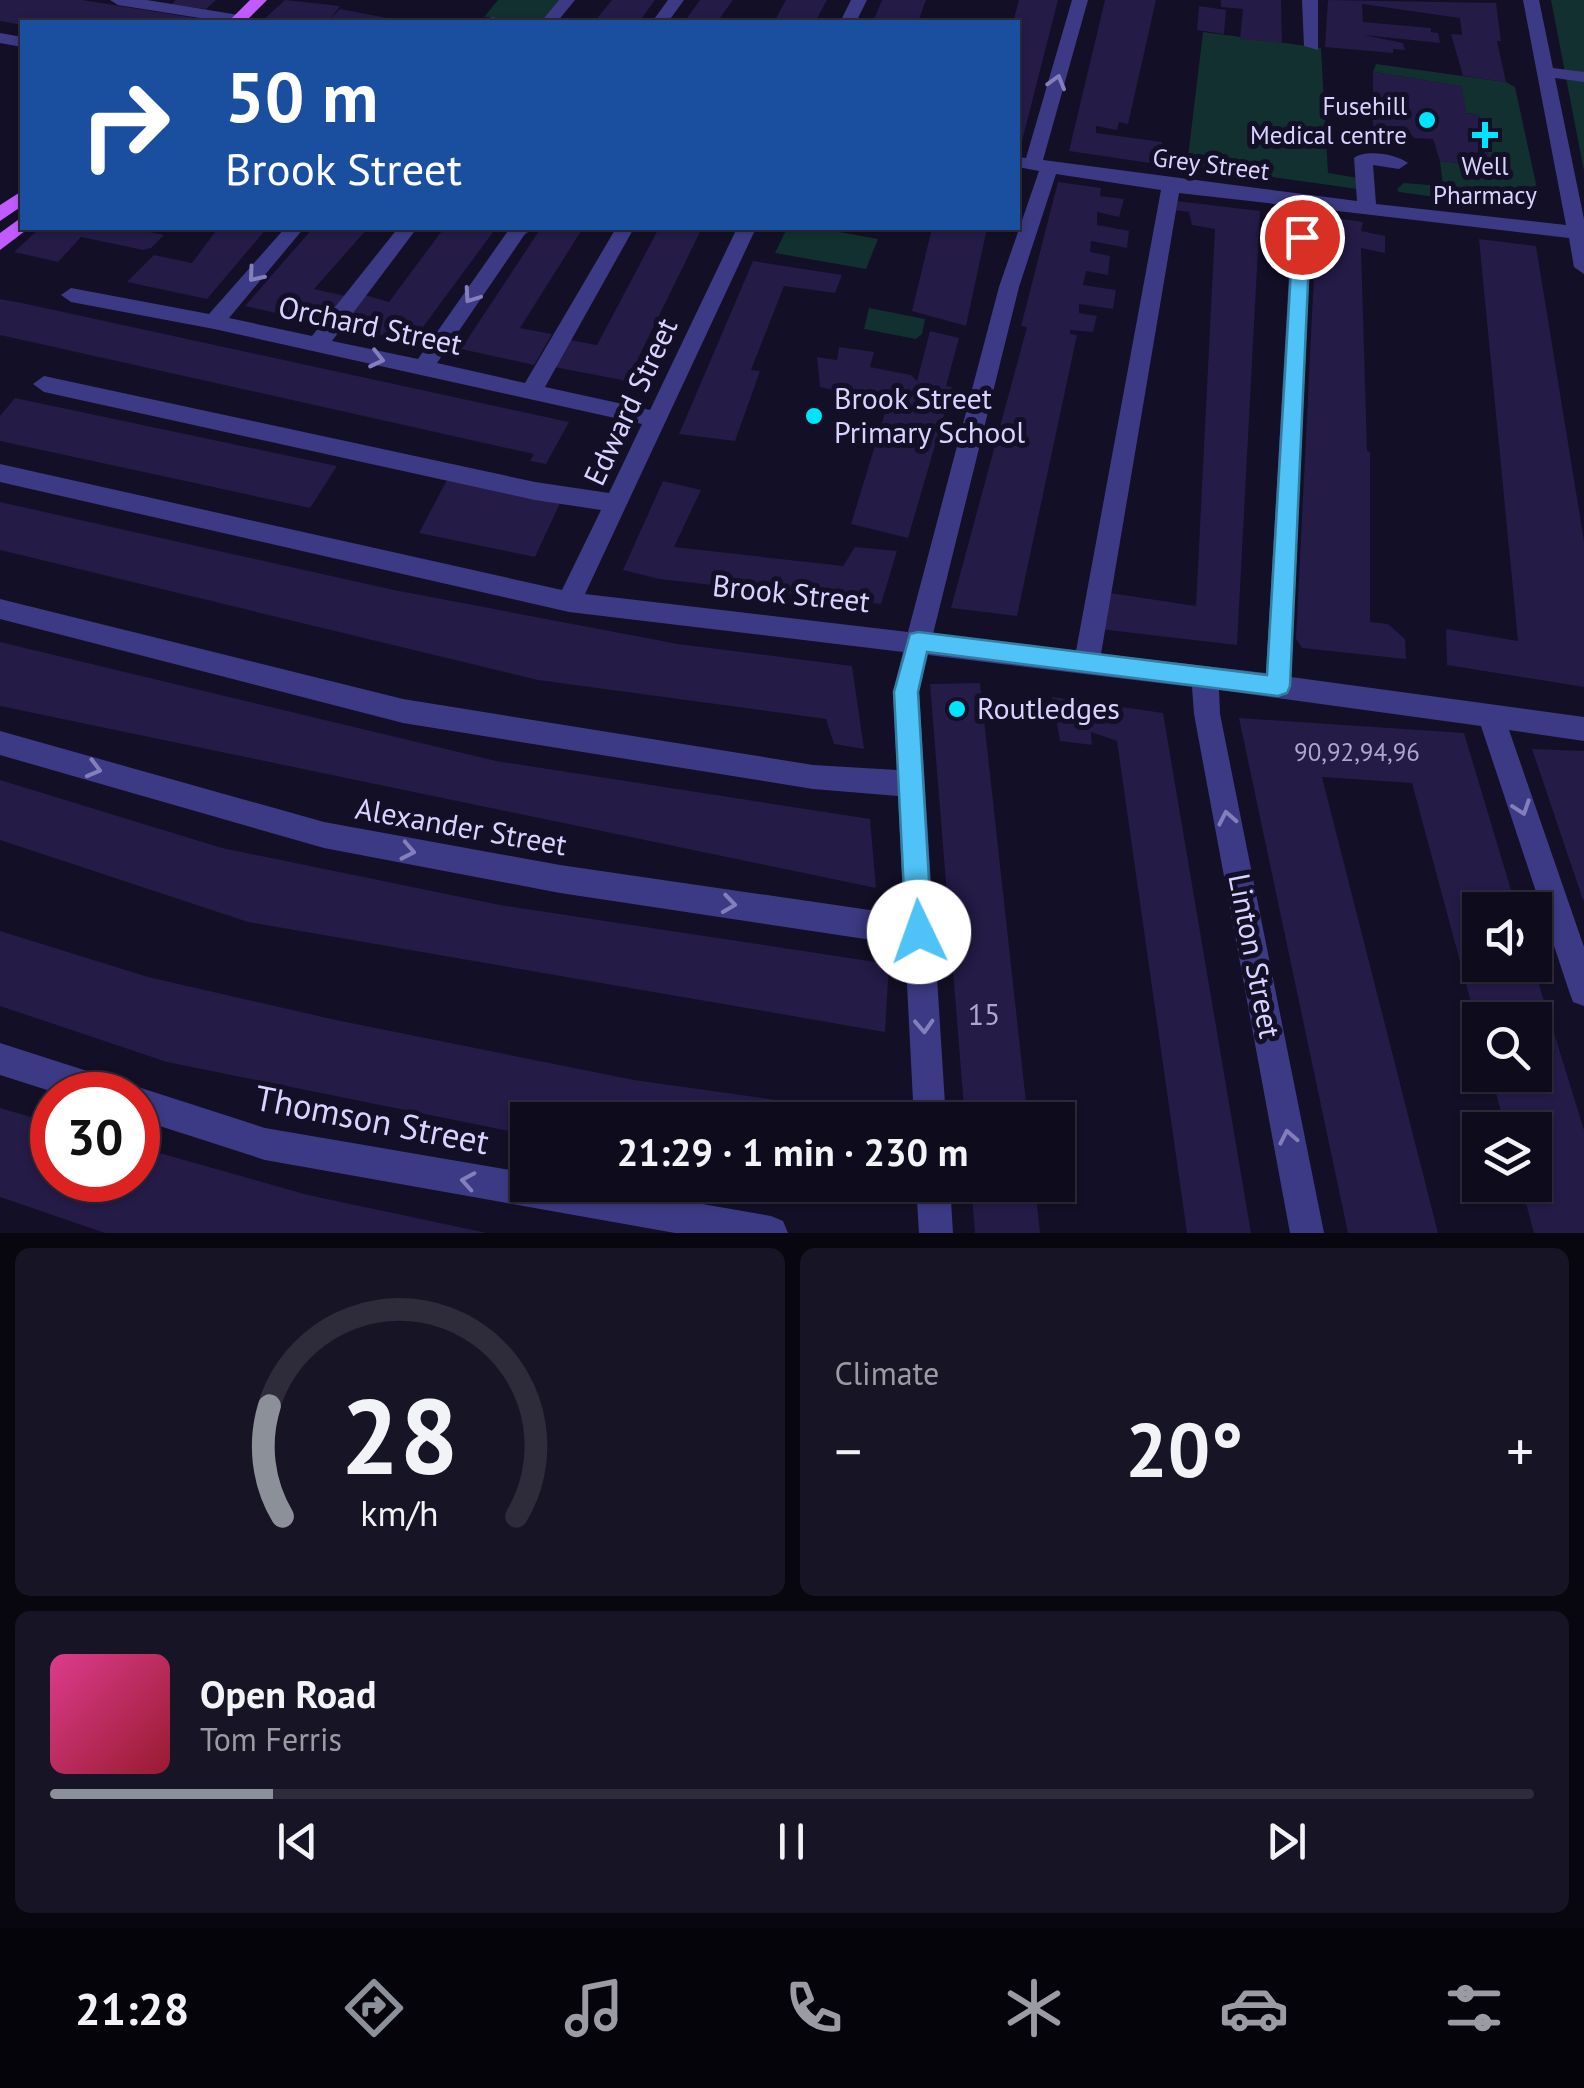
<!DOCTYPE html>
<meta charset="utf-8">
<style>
:root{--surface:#0e0b1c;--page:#171425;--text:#f1f3f6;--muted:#9b9ba3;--line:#2e2b3b;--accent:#8c9099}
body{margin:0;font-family:"PT Sans",sans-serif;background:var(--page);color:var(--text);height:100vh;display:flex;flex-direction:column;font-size:38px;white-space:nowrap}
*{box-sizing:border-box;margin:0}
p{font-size:32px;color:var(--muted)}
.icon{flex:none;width:55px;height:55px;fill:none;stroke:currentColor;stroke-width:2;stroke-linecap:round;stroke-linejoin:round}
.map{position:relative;height:1233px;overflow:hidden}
.side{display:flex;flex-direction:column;gap:15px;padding:15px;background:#08060f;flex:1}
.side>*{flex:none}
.guide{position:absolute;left:20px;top:20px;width:1000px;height:210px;border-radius:0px;box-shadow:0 2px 8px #0004,0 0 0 2px var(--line);background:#1a4fa0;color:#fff;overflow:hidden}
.tools{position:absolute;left:1462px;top:892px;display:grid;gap:20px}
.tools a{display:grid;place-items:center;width:90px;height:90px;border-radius:0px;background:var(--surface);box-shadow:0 2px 8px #0004,0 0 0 2px var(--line);font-size:50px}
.speed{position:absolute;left:30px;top:1072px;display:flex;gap:20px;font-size:50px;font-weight:700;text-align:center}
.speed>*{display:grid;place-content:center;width:130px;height:130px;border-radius:50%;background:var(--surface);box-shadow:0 2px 8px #0004,0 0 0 2px var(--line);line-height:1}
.speed .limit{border:15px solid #d22;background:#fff;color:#111}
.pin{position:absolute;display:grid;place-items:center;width:85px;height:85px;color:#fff;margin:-42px;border:5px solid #fff;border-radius:50%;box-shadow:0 2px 10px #0007}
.me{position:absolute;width:110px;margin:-55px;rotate:357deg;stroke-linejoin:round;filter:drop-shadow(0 0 8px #0008)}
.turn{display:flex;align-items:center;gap:35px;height:210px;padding:0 40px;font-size:45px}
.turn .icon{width:130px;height:130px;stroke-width:2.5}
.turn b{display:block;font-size:70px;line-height:85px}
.big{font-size:75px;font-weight:700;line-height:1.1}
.side .tile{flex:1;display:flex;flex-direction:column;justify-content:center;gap:15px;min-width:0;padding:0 35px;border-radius:15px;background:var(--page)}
.side .dial{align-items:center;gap:0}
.dial svg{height:260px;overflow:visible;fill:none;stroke:var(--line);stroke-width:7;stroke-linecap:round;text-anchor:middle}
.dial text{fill:var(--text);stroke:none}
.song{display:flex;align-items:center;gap:30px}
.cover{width:120px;height:120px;border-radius:15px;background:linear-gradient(135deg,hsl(330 70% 55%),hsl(350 70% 35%))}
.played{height:10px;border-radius:5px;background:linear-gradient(90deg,var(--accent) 15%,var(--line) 15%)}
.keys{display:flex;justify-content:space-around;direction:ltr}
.heat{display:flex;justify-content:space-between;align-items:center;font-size:55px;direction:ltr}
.side .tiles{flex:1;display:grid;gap:15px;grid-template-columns:1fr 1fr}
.tile:last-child{grid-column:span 2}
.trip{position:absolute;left:510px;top:1102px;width:565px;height:100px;border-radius:0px;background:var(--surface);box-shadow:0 2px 8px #0004,0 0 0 2px var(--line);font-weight:700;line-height:100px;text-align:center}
.tab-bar{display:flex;height:160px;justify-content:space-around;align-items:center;background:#06040b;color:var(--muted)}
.tab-bar .icon{width:70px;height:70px}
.tab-bar .current{color:var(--accent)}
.tab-bar b{font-size:45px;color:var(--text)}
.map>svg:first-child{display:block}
.green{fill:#12302f}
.building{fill:#241b47}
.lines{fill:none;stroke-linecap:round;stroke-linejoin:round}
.minor{fill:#3d3a85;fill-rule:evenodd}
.major{fill:#c25bff;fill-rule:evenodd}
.oneway{stroke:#837fbc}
.route{fill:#4fc3f7;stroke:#337fa1;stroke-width:2.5}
.poi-dot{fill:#00e5ff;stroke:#130f26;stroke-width:4}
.labels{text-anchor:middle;stroke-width:10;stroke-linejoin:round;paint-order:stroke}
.far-poi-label{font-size:25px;fill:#d9d4ff;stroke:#130f26;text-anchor:end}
.far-street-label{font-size:25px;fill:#d9d4ff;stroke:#130f26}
.number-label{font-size:25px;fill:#aca6d1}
.street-label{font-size:30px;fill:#d9d4ff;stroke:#130f26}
.poi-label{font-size:30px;fill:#d9d4ff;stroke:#130f26;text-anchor:start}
.near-number-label{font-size:30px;fill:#aca6d1}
.near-street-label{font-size:35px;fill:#d9d4ff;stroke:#130f26}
</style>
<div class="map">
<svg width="1584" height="1233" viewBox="0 0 1584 1233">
<rect width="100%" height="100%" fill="#130f26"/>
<path class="green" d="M498 0H565L548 22 484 17Z
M1551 0H1584V171Z
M1203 32 1321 48 1328 173 1370 180 1372 191 1187 165Z
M1376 64 1506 82 1515 87 1539 198 1537 206 1523 209 1399 192 1397 189 1404 183 1443 186 1440 161 1490 166 1485 142 1498 139 1492 131 1481 127 1479 115 1466 113 1461 86 1373 72Z
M787 228H819L878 239 866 269 775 253Z
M869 308 925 319 922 334 916 339 864 329Z"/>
<path class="building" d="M0 0H82L195 18 191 22 22 25 0 21Z
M176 0H216L206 9 171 5Z
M285 0 340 6 331 18 340 9 408 22H261Z
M612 0H655L639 22H594Z
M700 0H733L717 22H684Z
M786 0H827L815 22H774Z
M882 0H926L918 22H873Z
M1019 0H1058L1021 145H1018V22H1013Z
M1105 0H1156L1128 124 1119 122 1117 130 1096 126V133L1162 142 1163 165 1069 151Z
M1221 0H1281L1282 43 1240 39 1243 9 1221 7Z
M1328 0 1496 3 1501 41H1497L1506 82 1463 76 1451 34 1462 35 1460 18 1362 4 1363 22 1431 28V32L1438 33 1440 43 1364 35 1403 43 1405 50 1393 49V53L1325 47Z
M1199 6 1226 10 1224 34 1197 30Z
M1373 72 1462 86 1466 113 1479 115 1481 127 1492 131 1498 139 1485 142 1491 166 1440 161 1433 139 1414 138 1407 129 1373 126Z
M1058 182 1101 188 1100 196 1124 199 1119 217 1097 212V225L1129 231 1127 248 1091 241 1090 252 1110 256 1108 275 1086 271 1083 285 1116 290 1113 309 1079 304V313L1097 316 1093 332 1070 330V334L1077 335 1017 616 951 608 1027 327 1021 326Z
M1176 201 1260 211 1237 645 1099 629 1110 593 1196 606 1215 229 1192 225 1189 212 1173 210Z
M1317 215 1363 222 1361 231 1385 236V253L1361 248 1367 451 1370 452V622L1388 624 1405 639 1406 659 1302 648 1296 639Z
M40 228H132L164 235 151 248 143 250 81 237 58 262 14 252Z
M218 228H267L207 299 127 282 154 255 192 263Z
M313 228H368L314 289 345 296 323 324 245 306Z
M444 228H496L412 342 338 325 361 294 389 302Z
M541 228H583L520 328 552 334 534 365 461 349Z
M659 228H702L627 381 544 365 559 338 597 345Z
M932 228H987L966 326 912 311Z
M1479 239 1536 246 1584 541V687L1447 665 1446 629 1518 641Z
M753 261 842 275 835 293 784 286 751 370 760 371 735 441 679 434Z
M0 299 22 303 569 422 546 464 530 461 534 454 0 335Z
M930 331 959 338 946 386 952 387 908 538 851 524 888 403 820 387 817 357 837 360 839 347 874 352 870 367 911 375 917 381Z
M15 398 337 466 310 508 0 441V416Z
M449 476 562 499 535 557 419 533Z
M663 481 701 490 674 547 843 566 855 547 897 551 881 604 659 579 623 570Z
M0 502 394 590 678 644 852 666 864 749 834 744 826 719 538 680 0 550Z
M0 642 496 761 870 819 876 888 0 706Z
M980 683 1028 1120H965L930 684Z
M1052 697 1163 713 1251 1233H1187L1117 741 1091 732 1092 745 1060 741Z
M1239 718 1464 733 1517 910H1480V965H1533L1584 1130V1233H1534L1521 1185H1535V1130H1506L1491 1075H1535V1020H1480L1479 1032 1412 783 1322 777 1438 1233H1348Z
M1532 749 1584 751V900H1583Z
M0 780 222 848 500 905 889 964 885 1032 248 922 0 840Z
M0 931 148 977 336 1020 634 1080 876 1114 877 1120H528V1135L167 1062 0 1006Z
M0 1108 52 1123V1180H138V1147L308 1195 487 1233H105L0 1197Z
M971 1185H1035L1040 1233H975Z"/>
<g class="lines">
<path class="minor" d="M110 0H147L239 15 247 20 225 22 118 5Z
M559 0H575L557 22H541Z
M668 0H684L668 22H652Z
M851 0H867L856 22H840Z
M1072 0H1088L1043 160 1357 201 1354 158C1366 149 1396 154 1408 163L1399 169 1373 165 1376 204 1566 225 1523 0H1539L1553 68 1584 72V82L1555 78 1584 219V274L1574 267 1569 238 1312 208 1291 677 1584 717V741L1509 730 1584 947V1006L1573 1002 1569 991 1481 726 1219 690 1220 714 1324 1233H1290L1194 714 1192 687 928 655 919 692 946 1120H914L905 945 560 893 324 848 0 755V731L324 822 560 865 904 915 898 796 813 789 403 723 0 619V599L403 699 813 765 897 770 893 692 903 652 569 612 0 482V464L562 590 601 510 535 500 44 392 33 384 44 376 535 482 609 493 642 424 214 329 71 302 61 295 71 288 209 314 285 228H304L229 318 312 336 398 228H417L332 341 418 359 510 228H535L525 234 437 363 525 383 616 228H634L545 387 650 410 737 228H756L585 594 908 632 999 287 1039 171 1018 167V157L1026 158ZM1056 174 1161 190 1076 651 933 634 1019 287ZM1179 193 1293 206 1266 673 1101 654Z
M1302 0H1318V50L1304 46Z
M494 17 502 22H481L483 19Z
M0 33 22 37V47L0 43Z
M0 1043 112 1079 123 1084 127 1092 138 1087 265 1128 528 1173V1185H594L771 1216 783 1221 788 1233H675L265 1160 138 1119V1095H63L0 1075Z
M916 1185H950L953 1233H919Z"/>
<path class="major" d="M250 0H267L245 22H228Z
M22 191V206L0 221V205Z
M22 217V228H29L0 250V233Z"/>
</g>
<defs><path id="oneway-chevron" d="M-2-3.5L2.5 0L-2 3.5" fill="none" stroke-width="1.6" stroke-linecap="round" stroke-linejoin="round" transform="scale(2.5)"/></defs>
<g class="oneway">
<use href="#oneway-chevron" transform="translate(1057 82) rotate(-74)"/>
<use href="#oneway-chevron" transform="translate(255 275) rotate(130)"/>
<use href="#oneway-chevron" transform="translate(471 296) rotate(125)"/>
<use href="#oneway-chevron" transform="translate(377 359) rotate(13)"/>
<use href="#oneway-chevron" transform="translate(94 769) rotate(15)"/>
<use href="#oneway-chevron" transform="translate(1522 808) rotate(71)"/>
<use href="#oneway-chevron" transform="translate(1227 818) rotate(-101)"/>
<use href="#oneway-chevron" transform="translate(408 851) rotate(11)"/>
<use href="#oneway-chevron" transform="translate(729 904) rotate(8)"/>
<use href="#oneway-chevron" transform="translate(924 1026) rotate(87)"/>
<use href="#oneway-chevron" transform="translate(1288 1137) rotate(-101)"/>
<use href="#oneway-chevron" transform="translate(468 1181) rotate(-170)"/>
</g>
<path class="route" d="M1302 231 1310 237 1290 686 1287 693 1278 696 927 652 918 692 932 932 929 942 919 946 909 942 906 932 894 692 910 634 918 632 1267 675 1293 237Z"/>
<g class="poi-dot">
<circle cx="1427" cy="120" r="10"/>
<path d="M1480 120h10v10h10v10h-10v10h-10v-10h-10v-10h10z"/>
<circle cx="814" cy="416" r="10"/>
<circle cx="957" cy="709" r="10"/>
</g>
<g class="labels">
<g class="far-poi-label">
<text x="1407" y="115">Fusehill<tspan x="1407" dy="29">Medical centre</tspan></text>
<text x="1485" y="175" text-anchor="middle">Well<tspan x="1485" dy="29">Pharmacy</tspan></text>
</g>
<g class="far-street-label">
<text transform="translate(1211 164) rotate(7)" y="9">Grey Street</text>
</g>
<g class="number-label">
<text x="1357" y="761">90,92,94,96</text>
</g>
<g class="street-label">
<text transform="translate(370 326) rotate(12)" y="10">Orchard Street</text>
<text transform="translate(631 402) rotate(-65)" y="10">Edward Street</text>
<text transform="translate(791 594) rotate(6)" y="10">Brook Street</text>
<text transform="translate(461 827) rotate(10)" y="10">Alexander Street</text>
<text transform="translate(1254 956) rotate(79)" y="10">Linton Street</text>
</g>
<g class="poi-label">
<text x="834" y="409">Brook Street<tspan x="834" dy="34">Primary School</tspan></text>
<text x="977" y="719">Routledges</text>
</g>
<g class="near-number-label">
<text x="984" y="1025">15</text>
</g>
<g class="near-street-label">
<text transform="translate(372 1120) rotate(11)" y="12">Thomson Street</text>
</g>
</g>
</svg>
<div class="tools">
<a><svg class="icon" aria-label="sound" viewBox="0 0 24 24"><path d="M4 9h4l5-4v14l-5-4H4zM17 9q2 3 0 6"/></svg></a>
<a><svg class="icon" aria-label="search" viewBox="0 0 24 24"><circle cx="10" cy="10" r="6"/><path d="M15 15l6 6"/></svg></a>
<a><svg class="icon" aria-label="layers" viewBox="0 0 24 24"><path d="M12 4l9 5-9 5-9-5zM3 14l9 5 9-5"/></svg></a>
</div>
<div class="speed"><div class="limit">30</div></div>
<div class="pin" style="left:1302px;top:237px;background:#d93025"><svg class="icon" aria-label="arrive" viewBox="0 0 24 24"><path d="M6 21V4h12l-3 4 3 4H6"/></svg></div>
<svg class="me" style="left:919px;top:932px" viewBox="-20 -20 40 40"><circle r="19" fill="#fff"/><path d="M0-13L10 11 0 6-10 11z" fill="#4fc3f7"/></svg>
<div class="trip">21:29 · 1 min · 230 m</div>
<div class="guide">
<div class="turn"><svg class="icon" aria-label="right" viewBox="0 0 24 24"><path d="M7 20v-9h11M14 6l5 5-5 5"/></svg><div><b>50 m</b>Brook Street</div></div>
</div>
</div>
<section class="side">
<div class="tiles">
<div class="tile dial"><svg viewBox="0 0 100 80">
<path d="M14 69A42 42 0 1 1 86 69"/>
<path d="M14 69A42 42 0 0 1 10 35" stroke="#8c9099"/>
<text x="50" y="56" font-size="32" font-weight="700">28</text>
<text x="50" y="72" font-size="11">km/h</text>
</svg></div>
<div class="tile"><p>Climate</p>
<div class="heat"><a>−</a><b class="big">20°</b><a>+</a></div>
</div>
<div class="tile">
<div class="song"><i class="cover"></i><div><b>Open Road</b><p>Tom Ferris</p></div></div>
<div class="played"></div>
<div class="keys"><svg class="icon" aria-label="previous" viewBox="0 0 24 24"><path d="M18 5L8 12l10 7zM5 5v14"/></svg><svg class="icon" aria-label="pause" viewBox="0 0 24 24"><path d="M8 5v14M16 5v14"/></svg><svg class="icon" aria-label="next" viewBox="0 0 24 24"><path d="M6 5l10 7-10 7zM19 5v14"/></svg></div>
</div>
</div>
</section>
<nav class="tab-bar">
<b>21:28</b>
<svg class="icon current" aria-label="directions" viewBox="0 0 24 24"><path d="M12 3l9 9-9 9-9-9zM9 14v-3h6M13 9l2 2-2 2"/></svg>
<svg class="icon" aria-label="music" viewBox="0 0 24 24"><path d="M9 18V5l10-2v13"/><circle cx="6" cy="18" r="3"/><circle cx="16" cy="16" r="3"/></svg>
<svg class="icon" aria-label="phone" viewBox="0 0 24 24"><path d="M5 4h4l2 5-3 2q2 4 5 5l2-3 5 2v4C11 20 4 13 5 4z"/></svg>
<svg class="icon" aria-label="climate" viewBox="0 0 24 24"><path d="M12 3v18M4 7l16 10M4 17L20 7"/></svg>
<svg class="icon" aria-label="car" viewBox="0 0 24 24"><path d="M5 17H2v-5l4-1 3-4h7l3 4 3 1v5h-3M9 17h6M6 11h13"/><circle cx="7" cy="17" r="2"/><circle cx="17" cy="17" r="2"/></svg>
<svg class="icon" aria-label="filters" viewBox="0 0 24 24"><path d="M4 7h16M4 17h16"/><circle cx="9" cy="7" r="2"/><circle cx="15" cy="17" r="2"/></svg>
</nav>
